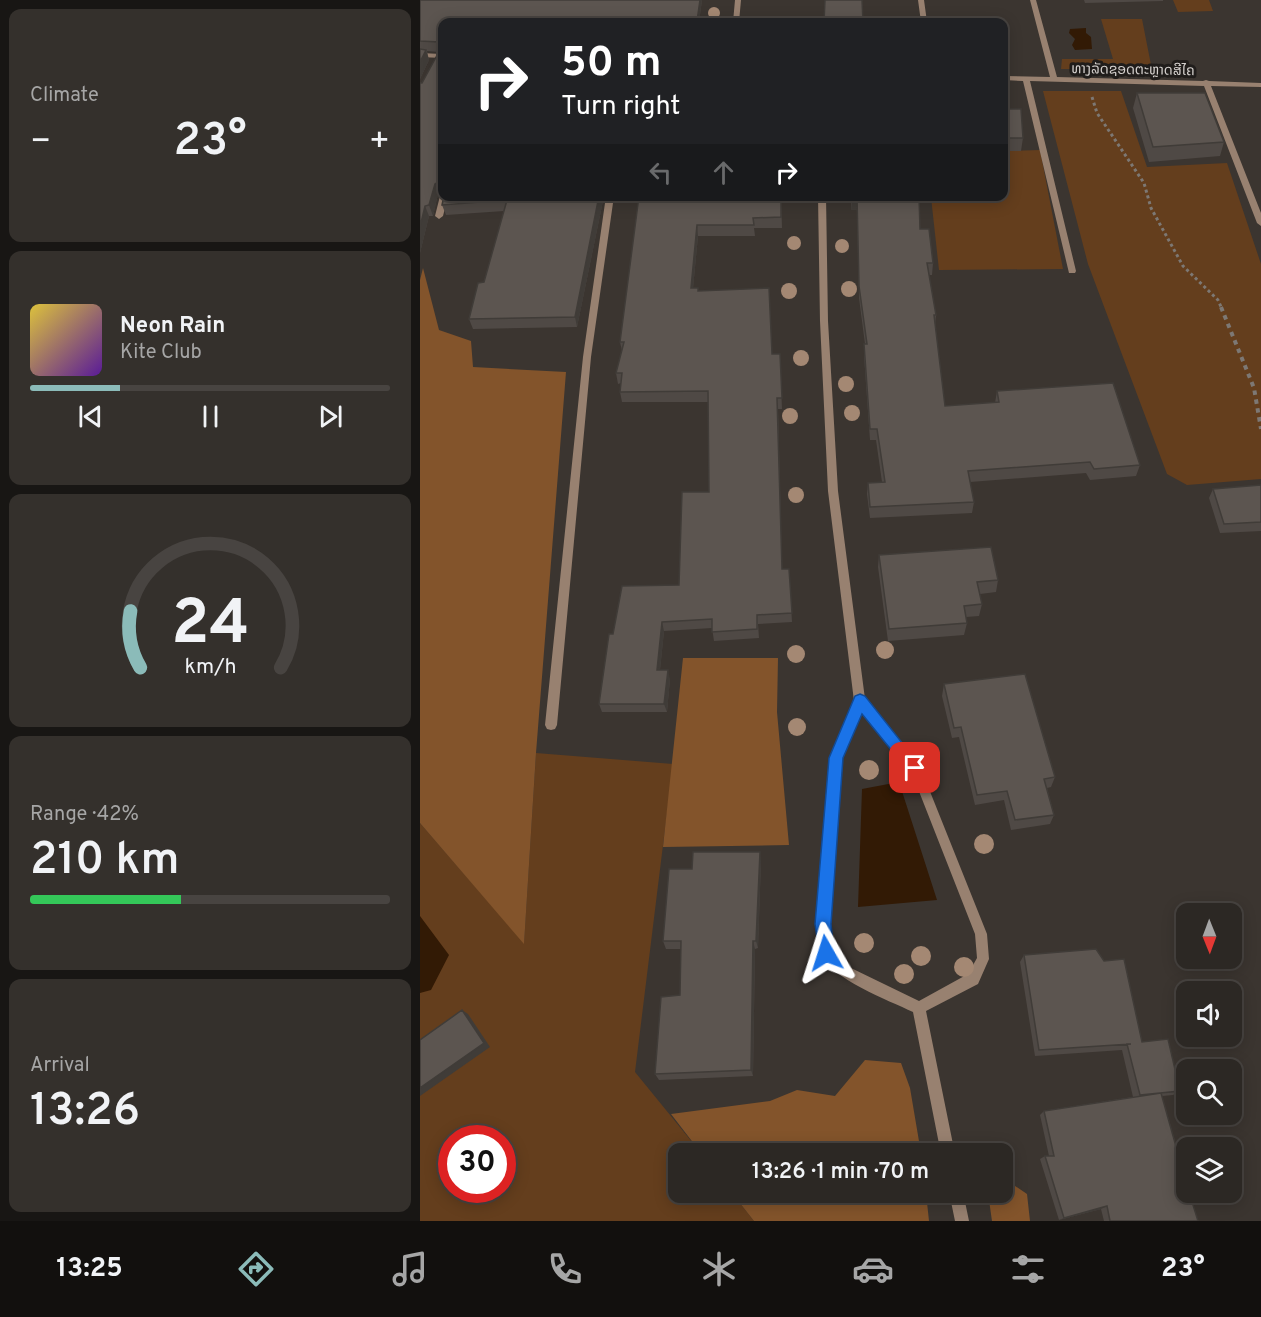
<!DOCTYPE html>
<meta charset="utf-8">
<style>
:root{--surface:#2c2824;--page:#34302c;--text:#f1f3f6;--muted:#a6a6a6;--line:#484441;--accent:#8bbbb9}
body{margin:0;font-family:Overpass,"Noto Sans Lao",sans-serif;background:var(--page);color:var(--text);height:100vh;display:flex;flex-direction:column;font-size:22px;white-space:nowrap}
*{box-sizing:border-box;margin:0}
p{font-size:20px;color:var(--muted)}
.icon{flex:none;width:33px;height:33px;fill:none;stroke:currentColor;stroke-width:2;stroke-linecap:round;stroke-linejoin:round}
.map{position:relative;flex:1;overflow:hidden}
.sheet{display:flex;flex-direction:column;gap:9px;padding:9px;background:#181614;width:420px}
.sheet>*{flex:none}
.hud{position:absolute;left:18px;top:18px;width:570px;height:183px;border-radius:12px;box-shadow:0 3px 15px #0003,0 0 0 2px var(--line);background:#202124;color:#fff;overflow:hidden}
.needle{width:39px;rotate:179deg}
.tools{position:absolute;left:756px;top:903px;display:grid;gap:12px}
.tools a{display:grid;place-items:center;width:66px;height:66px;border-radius:12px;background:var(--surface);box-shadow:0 3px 15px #0003,0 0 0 2px var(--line);font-size:30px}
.speed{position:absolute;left:18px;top:1125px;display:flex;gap:12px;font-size:30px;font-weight:700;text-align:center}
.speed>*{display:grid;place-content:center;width:78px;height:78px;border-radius:50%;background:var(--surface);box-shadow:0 3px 15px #0003,0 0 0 2px var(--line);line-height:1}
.speed .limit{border:9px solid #d22;background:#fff;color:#111}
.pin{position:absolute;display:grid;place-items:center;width:51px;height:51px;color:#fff;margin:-26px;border-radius:12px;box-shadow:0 3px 9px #0006}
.me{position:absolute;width:66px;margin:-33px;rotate:354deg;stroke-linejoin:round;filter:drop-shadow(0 0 4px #0008)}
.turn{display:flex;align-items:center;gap:21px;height:126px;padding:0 24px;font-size:27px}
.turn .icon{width:78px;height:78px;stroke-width:2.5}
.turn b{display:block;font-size:42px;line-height:51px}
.lanes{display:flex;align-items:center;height:57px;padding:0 24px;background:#0003;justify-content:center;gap:30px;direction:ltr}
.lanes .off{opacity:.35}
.big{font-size:45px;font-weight:600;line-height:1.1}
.sheet .card{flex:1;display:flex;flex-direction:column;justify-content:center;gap:9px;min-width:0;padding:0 21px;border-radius:12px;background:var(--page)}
.sheet .dial{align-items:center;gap:0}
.dial svg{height:156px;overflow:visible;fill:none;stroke:var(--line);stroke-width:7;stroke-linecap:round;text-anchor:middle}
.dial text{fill:var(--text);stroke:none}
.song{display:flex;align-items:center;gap:18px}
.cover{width:72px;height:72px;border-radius:9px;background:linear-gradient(135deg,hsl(50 70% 55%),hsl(270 70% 35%))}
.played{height:6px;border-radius:3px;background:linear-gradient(90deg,var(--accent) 25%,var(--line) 25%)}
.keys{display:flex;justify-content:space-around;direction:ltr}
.heat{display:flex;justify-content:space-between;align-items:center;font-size:33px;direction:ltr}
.charge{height:9px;border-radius:4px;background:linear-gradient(90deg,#34c759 42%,var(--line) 0)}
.trip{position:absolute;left:248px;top:1143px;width:345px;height:60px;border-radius:12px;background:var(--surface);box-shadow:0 3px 15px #0003,0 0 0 2px var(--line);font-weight:600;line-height:60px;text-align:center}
.dock{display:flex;height:96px;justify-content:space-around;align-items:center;background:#12100e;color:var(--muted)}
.dock .icon{width:42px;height:42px}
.dock .active{color:var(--accent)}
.dock b{font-size:27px;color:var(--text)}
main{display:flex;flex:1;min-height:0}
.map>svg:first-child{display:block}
.green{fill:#643e1d;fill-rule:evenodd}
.forest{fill:#83542b}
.water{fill:#321a05}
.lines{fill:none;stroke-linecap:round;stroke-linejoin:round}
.path-far1{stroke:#7d7874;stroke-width:3;stroke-dasharray:3 3;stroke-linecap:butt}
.path{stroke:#7d7874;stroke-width:4;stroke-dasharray:4.5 4.5;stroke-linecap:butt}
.minor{fill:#988170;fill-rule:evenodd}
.tree{fill:#a48873}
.wall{fill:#4f4945}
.shaded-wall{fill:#403c38}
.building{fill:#5c5550;stroke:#403c38;stroke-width:1.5}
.route{fill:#1a73e8;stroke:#114b97;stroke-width:1.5}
.labels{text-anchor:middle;stroke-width:6;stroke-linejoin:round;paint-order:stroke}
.far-street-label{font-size:14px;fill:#d5d1ce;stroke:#201d1b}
</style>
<main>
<section class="sheet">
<div class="card"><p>Climate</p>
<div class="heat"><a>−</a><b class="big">23°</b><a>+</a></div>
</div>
<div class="card">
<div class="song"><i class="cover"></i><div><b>Neon Rain</b><p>Kite Club</p></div></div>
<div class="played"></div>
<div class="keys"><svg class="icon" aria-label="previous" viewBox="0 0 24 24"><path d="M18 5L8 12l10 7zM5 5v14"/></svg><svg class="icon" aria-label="pause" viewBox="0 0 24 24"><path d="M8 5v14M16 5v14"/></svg><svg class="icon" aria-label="next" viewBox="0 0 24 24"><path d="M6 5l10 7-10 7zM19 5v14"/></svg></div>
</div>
<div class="card dial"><svg viewBox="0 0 100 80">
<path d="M14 69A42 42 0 1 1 86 69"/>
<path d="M14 69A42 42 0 0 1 9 40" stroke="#8bbbb9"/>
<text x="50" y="56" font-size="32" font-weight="700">24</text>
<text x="50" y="72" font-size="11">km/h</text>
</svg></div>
<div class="card"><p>Range · 42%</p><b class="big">210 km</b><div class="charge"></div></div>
<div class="card"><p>Arrival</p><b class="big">13:26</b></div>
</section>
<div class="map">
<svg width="841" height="1221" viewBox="0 0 841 1221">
<rect width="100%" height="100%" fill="#3b3530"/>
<path class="green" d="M753 0H789L793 11 758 12Z
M681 19H722L732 70 641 69 642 59H693Z
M623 91H701L727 167 807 163 841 264V479L767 485 747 474 668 264Z
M620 150 643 269 519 270 511 197 584 196V151Z
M116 753 253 764 215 1072 281 1153 258 1154V1192L312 1193 334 1221H0V823L104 943ZM32 1138H82V1190H32Z"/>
<path class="forest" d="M3 268 19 330 51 341 53 367 146 372 116 753 104 944 0 823V280Z
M263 658H358L357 712 369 845 243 847Z
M445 1060 481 1063 490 1088 501 1153H281L251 1114 350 1101 377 1090 415 1096Z
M582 1177 607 1194 610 1221H572L568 1193 582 1192Z
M312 1193H506L509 1221H334Z"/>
<path class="water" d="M666 28V33L671 37 672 49 655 50 652 45 655 39 649 33 650 29Z
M479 782 517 900 438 907 442 789Z
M0 916 29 955 11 990 0 993Z"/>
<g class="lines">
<path class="path-far1" d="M672 97 677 113 724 183 731 208 763 266 798 300 802 309"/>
<path class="path" d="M801 307 834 388 841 429"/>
<path class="minor" d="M315 0H321L319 22H313Z
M498 0H504L507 22H501Z
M610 0H616L637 77 783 81 786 80 789 81 841 83V87L791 86 841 213V226L837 223 784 86 610 81 656 271 655 273H649L603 81 584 80V76L630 77Z
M0 53 22 54V58L0 57Z
M22 194V196H28L23 216 19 219 15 216 20 196Z
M186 196H194L171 357 137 725 135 729 131 730 127 729 125 725 163 357Z
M398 196H406L408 321 418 491 445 699 499 764 567 934 569 959 558 984 506 1011 535 1154H521L493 1012C468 1000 411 979 400 953L397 924 410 758 434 701 408 491 400 321ZM441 711 491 771 555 934 557 958 548 974 499 1001 431 968 412 950 409 924 422 758Z
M529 1192H543L549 1221H535Z"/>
</g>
<g class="tree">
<circle cx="294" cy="13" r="6"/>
<circle cx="374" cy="243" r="7"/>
<circle cx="422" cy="246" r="7"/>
<circle cx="429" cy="289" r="8"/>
<circle cx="369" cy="291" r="8"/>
<circle cx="381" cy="358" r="8"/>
<circle cx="426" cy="384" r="8"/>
<circle cx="432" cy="413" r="8"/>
<circle cx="370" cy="416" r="8"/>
<circle cx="376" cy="495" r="8"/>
<circle cx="465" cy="650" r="9"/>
<circle cx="376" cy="654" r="9"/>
<circle cx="377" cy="727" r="9"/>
<circle cx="449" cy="770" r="10"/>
<circle cx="564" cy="844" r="10"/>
<circle cx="444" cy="943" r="10"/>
<circle cx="501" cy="956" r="10"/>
<circle cx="544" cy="967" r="10"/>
<circle cx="484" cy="974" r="10"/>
</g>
<path class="wall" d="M0 0H282L279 22H22V192L18 194 13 216H9L0 253V83H2L19 52 7 51 9 60 0 79Z
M664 0H743V1L665 3Z
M717 93 804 142 800 156 729 162 713 108Z
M584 109 603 138 601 151H584Z
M24 196H184L157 327 53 329 49 319 64 282 84 211 26 215 22 205Z
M219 196H361L362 228H334L335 236H278L273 288H278V291L352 354 360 364 362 409H358L362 569H369L372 622 338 624 339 638 294 641 292 628 244 631 240 670 250 679 247 712H182L179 704 193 634 259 585 289 492 288 402H202L200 392 201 383 198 384 196 373 202 351 200 342Z
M431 196 500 229 513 263 512 275H509L516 315 515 326 525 406 575 403 577 391 720 465 716 476 670 480 666 473 550 482 554 502 552 513 450 518 447 494 448 483 462 482 456 440H450L444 356V344H445L439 298 437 210H431Z
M841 485V531L800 533 789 498 793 489Z
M459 555 578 580 576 592 560 594 562 604 559 616 546 617 547 623 544 635 468 641 458 567Z
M524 684 635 777 631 787 627 788 634 815 630 824 591 830 584 800 555 805 539 737 532 738 522 696Z
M341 861 338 948 335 949 333 1076 239 1080 235 1074 260 995 261 949H246L243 941 272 869Z
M604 955 722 1042 760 1091 753 1095 742 1096 778 1221H684L681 1209 639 1220 620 1159 625 1156H629L620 1115 624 1111 713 1097 702 1050 615 1056 600 962Z"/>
<path class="shaded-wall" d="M280 0H282L279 22H277Z
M6 50 9 60 0 79V62Z
M18 182 22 192 18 194 13 216 9 205 15 184Z
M179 196H184L157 327 155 317Z
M437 197V210H431L432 198Z
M5 206 9 216 0 253V227Z
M277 225 278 236 272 299 271 288Z
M242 622 244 631 239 679 237 670Z
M248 670 250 679 247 712 244 704Z
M340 852 341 861 338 948 336 941Z
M333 941 335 949 333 1076 331 1070Z
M42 1010 48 1014 70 1047 0 1096V1088Z
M687 1206 681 1209 639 1220 644 1218Z"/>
<path class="building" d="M0 0H280L277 21H262L261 22H22V183L18 182 15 184 9 205 5 206 0 227V83H2L21 48 19 42 0 41Z
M405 0H442L443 22H404Z
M0 49 6 50 0 62Z
M717 93H785L804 142 733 147Z
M584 109H601L603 138H584Z
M24 196H179L155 317 49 319 58 283 64 282 87 200 22 205Z
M219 196H361V217L333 218 334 225H277L271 288H278V291L349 288 352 354H360L362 398H357L362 569H369L372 613 337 615V629L292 632V619L242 622 237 670H248L244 704H179L189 634H193L202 586 259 585 262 492H289L288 391 200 392 202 373H196L204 342H200Z
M432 196H499L500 229H509L513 263H507L516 315H514L525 406 579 402 577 391 693 383 720 465 674 469 670 462 548 471 554 502 450 507 448 483 465 482 457 429H450L444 344H447L439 286 437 197 432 198Z
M841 485V522L804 524 793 489Z
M571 547 578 580 557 582 562 604 544 606 547 623 469 629 459 555Z
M605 674 635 777 624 779 634 815 595 820 587 791 557 795 541 727 534 728 524 684Z
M273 852H340L336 941H333L331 1070 235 1074 241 997 260 995 261 941H243L249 869H272Z
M676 949 684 961 704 959 722 1042 748 1039 760 1091 720 1095 707 1044H711L619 1050 604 955Z
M42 1010 64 1043 0 1088V1040Z
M741 1093 766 1182V1192H769L778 1221H690L687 1206 644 1218 625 1156H634L624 1111Z"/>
<path class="route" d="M440 694 445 696 502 768 500 773 495 775 490 773 442 714 423 758 411 924 414 953 412 959 406 961 400 959 395 924 409 758 435 696Z"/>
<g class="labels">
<g class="far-street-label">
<text transform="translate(713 69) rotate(1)" y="5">ທາງລັດຊອດຕະຫຼາດສີໄຄ</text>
</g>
</g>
</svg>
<div class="tools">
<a><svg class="needle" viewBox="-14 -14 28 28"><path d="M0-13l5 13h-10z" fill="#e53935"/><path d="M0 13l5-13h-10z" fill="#a6a6a6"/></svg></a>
<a><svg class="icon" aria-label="sound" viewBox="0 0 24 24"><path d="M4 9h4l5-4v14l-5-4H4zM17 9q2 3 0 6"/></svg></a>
<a><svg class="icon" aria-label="search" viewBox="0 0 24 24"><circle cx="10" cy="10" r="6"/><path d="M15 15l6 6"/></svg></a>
<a><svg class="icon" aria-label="layers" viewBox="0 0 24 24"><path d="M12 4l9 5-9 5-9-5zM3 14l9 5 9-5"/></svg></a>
</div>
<div class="speed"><div class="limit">30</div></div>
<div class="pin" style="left:495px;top:768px;background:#d93025"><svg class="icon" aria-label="arrive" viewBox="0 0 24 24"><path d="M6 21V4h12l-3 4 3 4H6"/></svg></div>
<svg class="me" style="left:406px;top:953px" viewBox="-20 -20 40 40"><path d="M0-17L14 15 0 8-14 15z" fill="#1a73e8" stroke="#fff" stroke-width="4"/></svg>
<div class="trip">13:26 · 1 min · 70 m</div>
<div class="hud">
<div class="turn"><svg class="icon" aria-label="right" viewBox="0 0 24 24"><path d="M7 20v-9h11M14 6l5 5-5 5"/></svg><div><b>50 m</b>Turn right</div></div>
<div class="lanes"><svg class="icon off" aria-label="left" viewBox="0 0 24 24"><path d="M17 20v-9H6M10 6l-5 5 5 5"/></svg><svg class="icon off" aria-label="ahead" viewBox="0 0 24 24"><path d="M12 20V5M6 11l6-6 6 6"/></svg><svg class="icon" aria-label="right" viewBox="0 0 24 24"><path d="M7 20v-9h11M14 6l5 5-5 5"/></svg></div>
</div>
</div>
</main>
<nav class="dock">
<b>13:25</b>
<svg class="icon active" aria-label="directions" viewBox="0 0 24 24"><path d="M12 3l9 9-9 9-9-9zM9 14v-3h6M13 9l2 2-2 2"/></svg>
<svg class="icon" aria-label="music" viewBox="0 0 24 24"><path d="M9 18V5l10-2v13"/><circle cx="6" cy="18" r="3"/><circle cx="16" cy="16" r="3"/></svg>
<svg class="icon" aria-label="phone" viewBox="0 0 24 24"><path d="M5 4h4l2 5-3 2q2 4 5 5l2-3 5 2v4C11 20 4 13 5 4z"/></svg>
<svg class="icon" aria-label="climate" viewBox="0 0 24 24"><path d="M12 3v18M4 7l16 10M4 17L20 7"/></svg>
<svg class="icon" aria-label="car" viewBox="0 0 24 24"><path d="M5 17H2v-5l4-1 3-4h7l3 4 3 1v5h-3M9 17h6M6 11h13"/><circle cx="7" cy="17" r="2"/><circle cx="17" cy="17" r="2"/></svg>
<svg class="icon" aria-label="filters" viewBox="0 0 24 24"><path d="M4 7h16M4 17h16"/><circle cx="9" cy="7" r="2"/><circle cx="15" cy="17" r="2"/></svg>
<b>23°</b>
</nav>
